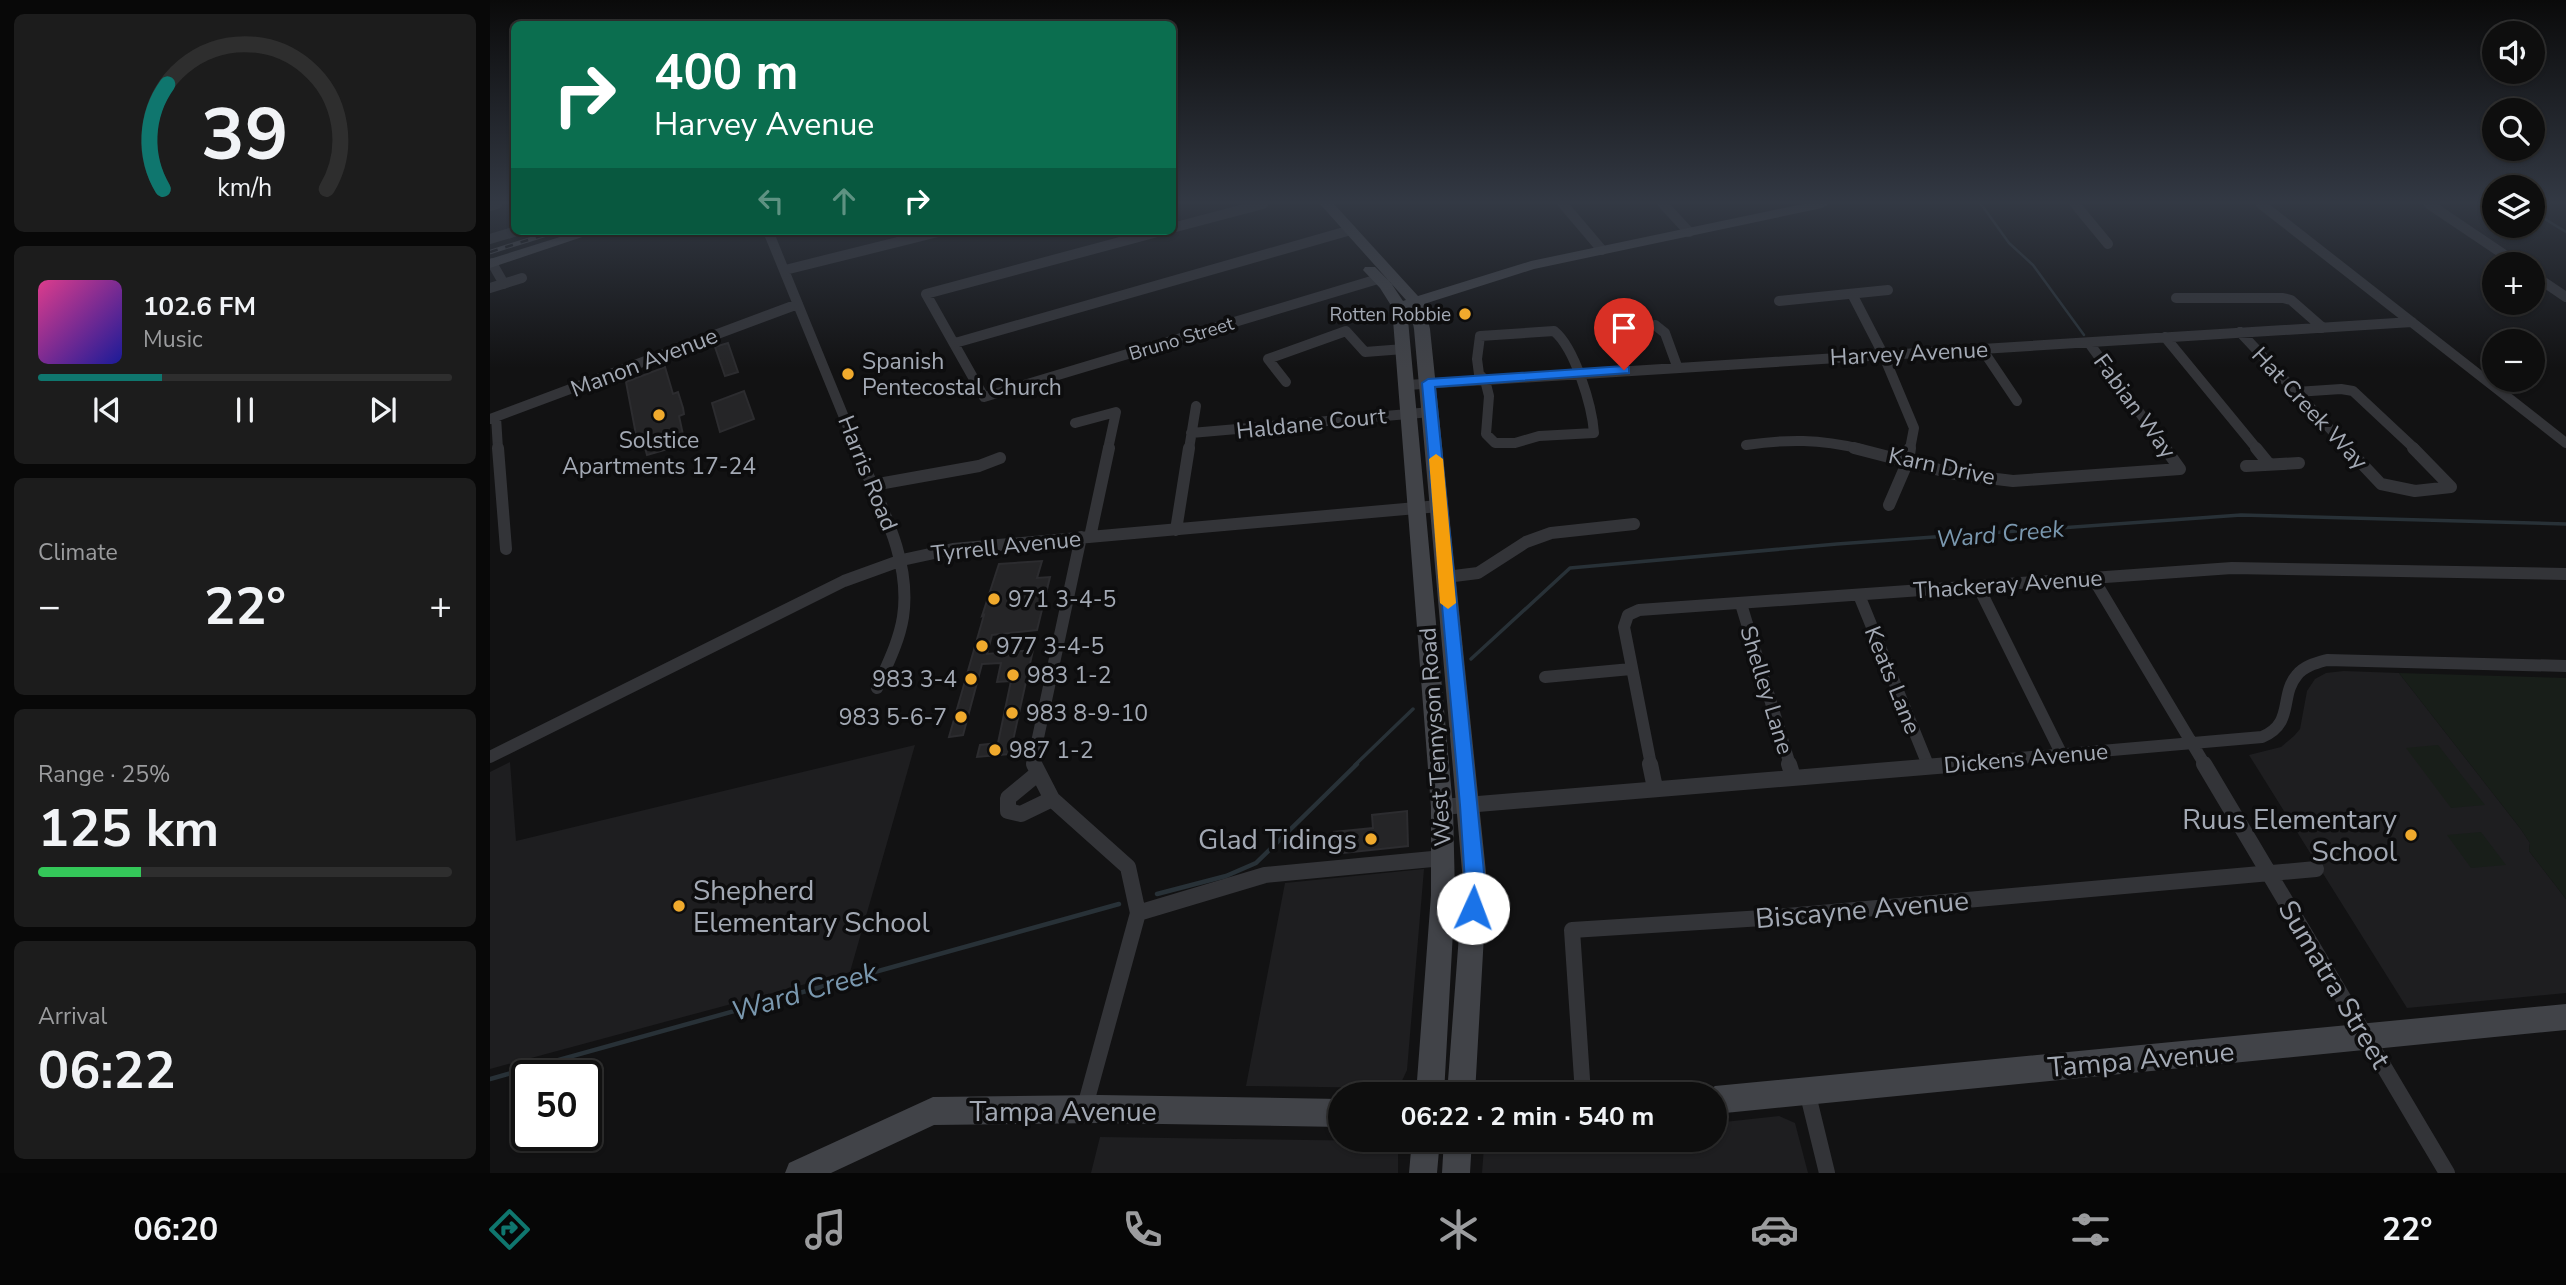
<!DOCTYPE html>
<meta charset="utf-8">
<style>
:root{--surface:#0e0e0e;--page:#1c1c1c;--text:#f1f3f6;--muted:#9b9c9e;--line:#2e2e2e;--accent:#0f766e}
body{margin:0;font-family:"Nunito Sans",sans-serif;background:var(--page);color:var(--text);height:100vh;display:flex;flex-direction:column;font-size:26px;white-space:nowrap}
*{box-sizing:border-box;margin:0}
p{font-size:23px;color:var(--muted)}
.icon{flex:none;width:38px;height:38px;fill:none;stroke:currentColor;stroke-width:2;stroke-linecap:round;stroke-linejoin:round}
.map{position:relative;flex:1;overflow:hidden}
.panel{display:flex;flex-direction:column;gap:14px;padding:14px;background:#080808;width:490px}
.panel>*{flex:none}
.banner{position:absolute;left:21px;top:21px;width:665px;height:214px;border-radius:10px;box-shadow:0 2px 5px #0004,0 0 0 2px var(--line);background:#0b6e4f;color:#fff;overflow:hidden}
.buttons{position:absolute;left:1992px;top:21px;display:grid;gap:14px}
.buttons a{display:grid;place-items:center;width:63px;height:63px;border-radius:50%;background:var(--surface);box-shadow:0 2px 5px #0004,0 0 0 2px var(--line);font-size:35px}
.speed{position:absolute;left:21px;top:1060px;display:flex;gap:14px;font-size:35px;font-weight:700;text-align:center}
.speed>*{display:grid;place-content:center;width:91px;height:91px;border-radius:50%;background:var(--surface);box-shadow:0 2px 5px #0004,0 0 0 2px var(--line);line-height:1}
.speed .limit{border:4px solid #111;border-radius:10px;background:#fff;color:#111}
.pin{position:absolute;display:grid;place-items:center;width:60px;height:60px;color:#fff;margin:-72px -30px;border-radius:50% 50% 50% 0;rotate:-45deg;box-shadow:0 0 7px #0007}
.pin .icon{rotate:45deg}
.me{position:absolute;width:77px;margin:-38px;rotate:2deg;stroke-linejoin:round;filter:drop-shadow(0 0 5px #0008)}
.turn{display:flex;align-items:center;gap:24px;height:147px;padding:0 28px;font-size:32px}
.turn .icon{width:91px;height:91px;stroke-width:2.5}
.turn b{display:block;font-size:49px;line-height:60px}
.lanes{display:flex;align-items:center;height:66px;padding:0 28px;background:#0003;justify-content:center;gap:35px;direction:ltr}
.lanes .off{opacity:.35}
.big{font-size:52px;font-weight:700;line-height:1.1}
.panel .widget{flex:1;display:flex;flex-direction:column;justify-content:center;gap:10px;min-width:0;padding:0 24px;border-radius:10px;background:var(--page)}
.panel .dial{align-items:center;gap:0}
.dial svg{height:182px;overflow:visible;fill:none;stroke:var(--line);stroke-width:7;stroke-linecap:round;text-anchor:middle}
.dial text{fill:var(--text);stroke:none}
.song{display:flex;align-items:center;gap:21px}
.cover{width:84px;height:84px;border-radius:10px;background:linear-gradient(135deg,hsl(330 70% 55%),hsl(240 70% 35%))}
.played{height:7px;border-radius:4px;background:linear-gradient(90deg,var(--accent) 30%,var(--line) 30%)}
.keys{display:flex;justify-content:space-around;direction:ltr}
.heat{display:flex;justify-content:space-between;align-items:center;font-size:38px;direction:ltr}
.charge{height:10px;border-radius:5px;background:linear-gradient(90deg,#34c759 25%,var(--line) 0)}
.trip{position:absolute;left:838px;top:1082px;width:399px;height:70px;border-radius:35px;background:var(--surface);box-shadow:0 2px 5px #0004,0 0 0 2px var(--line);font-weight:700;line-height:70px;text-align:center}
.menu{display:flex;height:112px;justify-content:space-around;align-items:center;background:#060606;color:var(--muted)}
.menu .icon{width:49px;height:49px}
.menu .on{color:var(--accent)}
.menu b{font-size:32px;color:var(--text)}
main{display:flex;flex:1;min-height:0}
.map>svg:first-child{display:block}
.built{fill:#1e1e20}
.green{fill:#181e19}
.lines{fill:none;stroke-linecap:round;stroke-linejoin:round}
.stream-far2{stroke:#283137;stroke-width:2.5}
.stream-far1{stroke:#283137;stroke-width:3.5}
.stream{stroke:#283137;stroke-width:4.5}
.building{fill:#252527;stroke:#2c2c2f;stroke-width:2}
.street-far2{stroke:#333438;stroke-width:10}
.street-far1{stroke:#333438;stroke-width:12}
.street{stroke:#333438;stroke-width:16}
.secondary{fill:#414348;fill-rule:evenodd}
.rail-casing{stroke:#46484d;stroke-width:4.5}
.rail{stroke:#0d0d0e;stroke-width:2.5;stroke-dasharray:8;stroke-linecap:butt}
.route{fill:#1a73e8;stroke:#114b97;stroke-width:2}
.slow{fill:#f59e0b}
.poi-dot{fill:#f0aa2d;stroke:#0d0d0e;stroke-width:2.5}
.labels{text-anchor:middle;stroke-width:7;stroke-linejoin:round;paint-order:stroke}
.far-poi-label{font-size:19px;fill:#a3a9b4;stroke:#0d0d0e;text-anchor:end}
.far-street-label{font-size:19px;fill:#a3a9b4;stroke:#0d0d0e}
.street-label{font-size:23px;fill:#a3a9b4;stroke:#0d0d0e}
.poi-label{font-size:23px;fill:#a3a9b4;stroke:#0d0d0e;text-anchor:start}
.water-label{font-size:24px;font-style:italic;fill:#7a98af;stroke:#0d0d0e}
.near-poi-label{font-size:28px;fill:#a3a9b4;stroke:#0d0d0e;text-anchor:end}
.near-street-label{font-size:28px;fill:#a3a9b4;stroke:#0d0d0e}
.near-water-label{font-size:28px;font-style:italic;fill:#7a98af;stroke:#0d0d0e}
</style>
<main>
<section class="panel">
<div class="widget dial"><svg viewBox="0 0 100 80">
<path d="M14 69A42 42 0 1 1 86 69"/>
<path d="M14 69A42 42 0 0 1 16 23" stroke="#0f766e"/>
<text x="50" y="56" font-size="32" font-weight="700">39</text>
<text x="50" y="72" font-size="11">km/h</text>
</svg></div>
<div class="widget">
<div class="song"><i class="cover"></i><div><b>102.6 FM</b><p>Music</p></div></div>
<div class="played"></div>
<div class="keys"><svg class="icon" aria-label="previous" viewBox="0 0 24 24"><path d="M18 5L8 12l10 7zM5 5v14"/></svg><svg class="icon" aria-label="pause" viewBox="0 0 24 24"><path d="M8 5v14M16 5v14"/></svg><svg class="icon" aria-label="next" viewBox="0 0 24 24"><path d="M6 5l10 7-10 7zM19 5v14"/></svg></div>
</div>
<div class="widget"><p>Climate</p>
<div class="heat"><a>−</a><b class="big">22°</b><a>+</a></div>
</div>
<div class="widget"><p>Range · 25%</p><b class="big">125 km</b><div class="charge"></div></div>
<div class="widget"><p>Arrival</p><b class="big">06:22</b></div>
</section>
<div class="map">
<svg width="2076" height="1173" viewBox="0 0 2076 1173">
<rect width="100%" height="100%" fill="#121213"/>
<path class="built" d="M1854 671 1909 673 2030 828 2040 843 2039 851 2076 899V993L1917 1008 1759 755 1791 747 1804 736 1810 729 1817 691 1825 679 1836 673Z
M425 745 360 972 0 1069V772L20 762 26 841Z
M934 869 917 1070 910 1085 899 1088 756 1086 795 883Z
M1289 1116 1305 1123 1318 1173H992L994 1147 1001 1142 1225 1139V1123Z
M610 1137 893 1141 908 1149V1173H601Z"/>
<path class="green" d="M1909 673 2076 678V899L2039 851 2040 843 2030 828Z
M1948 745 1995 805 1961 808 1916 748Z
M1991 832 2016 865 1981 868 1957 835Z"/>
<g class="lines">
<path class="stream-far2" d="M1491 204 1519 243 1543 265 1594 335
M2042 211 2076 232"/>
<path class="stream-far1" d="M981 659 1080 568 1347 544 1751 515 2076 524
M865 765 923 709"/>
<path class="stream" d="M667 894 736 876 766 863 867 764
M0 1079 629 904"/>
</g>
<path class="building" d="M238 343 248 372 235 376 225 347Z
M175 367 183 394 188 392 193 408 194 414 189 416 195 444 157 455 154 444 148 445 136 382Z
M254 391 264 419 230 432 222 403Z
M552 561 547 578 560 577 547 630 502 635 497 654 543 650 520 754 487 757 490 745 508 743 521 681 507 682 511 663 492 664 473 735 459 737 494 615 492 616 509 564Z
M917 811 918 846 844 854V832L883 828 882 815Z"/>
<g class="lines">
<path class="street-far2" d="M1073 204 1112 250
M1173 204 1199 232
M1585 204 1618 244
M1771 204 2076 443
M1939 204 2028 264
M0 206 7 204
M682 228 773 204
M278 231 367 449
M671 231 436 294 494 397 888 279
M0 239 27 231
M2 263 14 284
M295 270 452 231
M2042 274 2076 297
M0 288 32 278
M1362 294 1393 354 1424 428 1420 449
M1686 298H1793L1801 300 1833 328
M1289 301 1398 290
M1165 325 1175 333 1187 366
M1064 331C1085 348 1102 406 1104 433L1049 436 1025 443H1005L996 434 999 396 995 380 989 374 987 359 990 336Z
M1750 332 1859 449
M1675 337 1767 449
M465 343 861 230
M1599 343 1676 449
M1492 349 1527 401
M796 382 778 359 856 331 875 352 914 349
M917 385 1922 322
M1806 392 1851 389 1863 391 1925 449
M6 417 8 449
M0 419 308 304
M585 423 626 412 618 449
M701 433 941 412
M1256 445C1298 439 1329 439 1371 449
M699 449 706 406"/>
<path class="street-far1" d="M8 448 16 549
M366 448C388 501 422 558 413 617 409 642 397 665 387 688
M1364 448 1465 474 1523 481 1690 469
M1675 448 1690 469
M1766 448 1779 464
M1857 448 1891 484 1925 491 1961 487 1923 448
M1756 466 1809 463
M383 485 489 466 510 458
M1399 505 1418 461 1420 448
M686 530 699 448
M600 537 619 448
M956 577 988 573 1036 542 1061 533 1144 524
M1603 578 1715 765
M1488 586 1572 755
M1369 595 1438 765
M1251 604 1300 765
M1055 677 1141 669
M0 757 354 581 412 560 463 549 949 506
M544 765 543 761 591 537
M1161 765 1134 627 1138 615 1149 610 1742 568 2076 574
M1450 765 1772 737C1805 723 1789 696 1807 675 1814 666 1826 663 1837 660L2076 666"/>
<path class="street" d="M544 764 562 799 638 867 648 913 594 1110
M1160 764 1165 788
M1299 764 1303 777
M1714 764 1957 1173
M547 774 518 798V811L531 814 562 799
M952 807 1471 764
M648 913 775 875 953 858
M1317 1091 1337 1173
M1093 1094 1082 930 1273 918 1826 869"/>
<path class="secondary" d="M830 204H844L928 296 1041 261 1313 204H1339L1332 208 1044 269 934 304 940 329 997 882 985 1094H957L973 882 924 329 920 308 917 309 963 807 965 895 954 1094H926L941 895V807L902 307 890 288 873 270 875 267H885L901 283 913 301 916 300Z
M89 231H110L0 268V259Z
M2076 1004V1030L1225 1114V1094H1214L1225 1086Z
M609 1095 850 1099V1127L609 1123 444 1125 341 1173H295L299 1163 443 1097Z
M922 1139H950L947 1173H919Z
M954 1139H982L980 1173H952Z"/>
<defs>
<path id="rail" d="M0 252 67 231"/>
</defs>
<use href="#rail" class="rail-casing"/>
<use href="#rail" class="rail"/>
</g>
<linearGradient id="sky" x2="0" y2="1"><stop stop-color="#0a0a0a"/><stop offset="0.55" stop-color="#333944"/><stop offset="1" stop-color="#333944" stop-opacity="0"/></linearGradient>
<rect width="2076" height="368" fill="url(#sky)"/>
<path class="route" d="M1134 366 1139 367V373L945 387 995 882 990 915 983 918 976 915 973 908 975 882 970 805 932 383 938 379Z"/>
<path class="slow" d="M946 454 953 459 966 603 958 609 950 603 939 459Z"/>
<g class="poi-dot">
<circle cx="975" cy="314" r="7"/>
<circle cx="358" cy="374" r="7"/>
<circle cx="169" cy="415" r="7"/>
<circle cx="504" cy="599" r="7"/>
<circle cx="492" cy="646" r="7"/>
<circle cx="523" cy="675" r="7"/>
<circle cx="481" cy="679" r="7"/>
<circle cx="522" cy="713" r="7"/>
<circle cx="471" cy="717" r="7"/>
<circle cx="505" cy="750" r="7"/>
<circle cx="1921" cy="835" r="7"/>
<circle cx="881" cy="839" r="7"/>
<circle cx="189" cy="906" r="7"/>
</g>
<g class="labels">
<g class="far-poi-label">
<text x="961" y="321">Rotten Robbie</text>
</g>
<g class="far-street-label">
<text transform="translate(691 338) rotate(-17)" y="7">Bruno Street</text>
</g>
<g class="street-label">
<text transform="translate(1419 353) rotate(-3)" y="8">Harvey Avenue</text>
<text transform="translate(154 362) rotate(-21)" y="8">Manon Avenue</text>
<text transform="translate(1645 406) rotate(54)" y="8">Fabian Way</text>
<text transform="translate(1820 408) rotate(47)" y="8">Hat Creek Way</text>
<text transform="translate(821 423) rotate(-6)" y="8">Haldane Court</text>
<text transform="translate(1452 466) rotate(12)" y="8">Karn Drive</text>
<text transform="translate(378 473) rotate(68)" y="8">Harris Road</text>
<text transform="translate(516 546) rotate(-6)" y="8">Tyrrell Avenue</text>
<text transform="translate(1518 584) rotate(-4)" y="8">Thackeray Avenue</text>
<text transform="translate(1403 680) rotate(68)" y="8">Keats Lane</text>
<text transform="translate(1277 690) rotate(73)" y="8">Shelley Lane</text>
<text transform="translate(945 737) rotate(-94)" y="8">West Tennyson Road</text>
<text transform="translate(1536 758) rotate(-5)" y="8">Dickens Avenue</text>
</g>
<g class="poi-label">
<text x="372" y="369">Spanish<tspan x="372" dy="26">Pentecostal Church</tspan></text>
<text x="169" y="448" text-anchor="middle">Solstice<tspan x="169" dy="26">Apartments 17-24</tspan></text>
<text x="518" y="607">971 3-4-5</text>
<text x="506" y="654">977 3-4-5</text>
<text x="537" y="683">983 1-2</text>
<text x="467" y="687" text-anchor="end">983 3-4</text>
<text x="536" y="721">983 8-9-10</text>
<text x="457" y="725" text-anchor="end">983 5-6-7</text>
<text x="519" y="758">987 1-2</text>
</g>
<g class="water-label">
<text transform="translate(1510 534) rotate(-5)" y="8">Ward Creek</text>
</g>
<g class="near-poi-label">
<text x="1907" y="829">Ruus Elementary<tspan x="1907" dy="32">School</tspan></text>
<text x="867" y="849">Glad Tidings</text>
<text x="203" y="900" text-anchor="start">Shepherd<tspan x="203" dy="32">Elementary School</tspan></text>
</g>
<g class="near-street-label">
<text transform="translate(1372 909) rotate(-5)" y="10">Biscayne Avenue</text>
<text transform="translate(1845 984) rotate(59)" y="10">Sumatra Street</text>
<text transform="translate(1651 1059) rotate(-5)" y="10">Tampa Avenue</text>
<text x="573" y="1121">Tampa Avenue</text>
</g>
<g class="near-water-label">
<text transform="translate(314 991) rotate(-16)" y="10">Ward Creek</text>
</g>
</g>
</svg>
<div class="buttons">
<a><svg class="icon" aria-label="sound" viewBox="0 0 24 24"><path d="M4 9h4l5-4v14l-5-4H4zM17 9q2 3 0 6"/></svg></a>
<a><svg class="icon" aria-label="search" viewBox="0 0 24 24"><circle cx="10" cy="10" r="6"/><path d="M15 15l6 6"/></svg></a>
<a><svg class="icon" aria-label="layers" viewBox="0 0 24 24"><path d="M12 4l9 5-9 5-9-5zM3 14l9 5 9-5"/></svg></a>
<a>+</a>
<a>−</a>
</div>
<div class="speed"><div class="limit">50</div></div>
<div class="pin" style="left:1134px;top:370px;background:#d93025"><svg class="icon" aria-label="arrive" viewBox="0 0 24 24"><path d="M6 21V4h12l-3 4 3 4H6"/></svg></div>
<svg class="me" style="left:983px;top:908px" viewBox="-20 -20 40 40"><circle r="19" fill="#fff"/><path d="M0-13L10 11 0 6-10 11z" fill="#1a73e8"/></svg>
<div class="trip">06:22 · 2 min · 540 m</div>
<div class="banner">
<div class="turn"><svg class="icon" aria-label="right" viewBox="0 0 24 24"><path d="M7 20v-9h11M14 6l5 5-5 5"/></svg><div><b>400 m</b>Harvey Avenue</div></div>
<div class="lanes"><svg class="icon off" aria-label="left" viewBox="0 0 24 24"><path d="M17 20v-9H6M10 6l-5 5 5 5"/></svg><svg class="icon off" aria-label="ahead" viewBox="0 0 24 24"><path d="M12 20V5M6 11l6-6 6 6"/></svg><svg class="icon" aria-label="right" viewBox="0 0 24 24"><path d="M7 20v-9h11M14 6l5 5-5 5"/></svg></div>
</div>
</div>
</main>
<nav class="menu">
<b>06:20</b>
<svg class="icon on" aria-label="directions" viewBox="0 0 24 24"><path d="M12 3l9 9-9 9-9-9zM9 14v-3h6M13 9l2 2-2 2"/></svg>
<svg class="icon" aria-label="music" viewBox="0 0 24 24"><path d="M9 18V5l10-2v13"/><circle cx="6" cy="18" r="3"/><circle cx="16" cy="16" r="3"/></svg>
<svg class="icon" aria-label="phone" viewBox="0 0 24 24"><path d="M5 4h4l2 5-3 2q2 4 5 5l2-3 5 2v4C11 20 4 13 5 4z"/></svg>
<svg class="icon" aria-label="climate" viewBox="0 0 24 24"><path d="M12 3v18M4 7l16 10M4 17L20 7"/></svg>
<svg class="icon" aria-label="car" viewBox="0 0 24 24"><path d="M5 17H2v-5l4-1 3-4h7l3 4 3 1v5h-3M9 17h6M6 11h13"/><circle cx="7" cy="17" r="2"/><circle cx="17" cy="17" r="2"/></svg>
<svg class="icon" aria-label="filters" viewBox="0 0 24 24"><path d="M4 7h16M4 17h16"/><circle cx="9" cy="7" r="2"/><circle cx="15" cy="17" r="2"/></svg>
<b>22°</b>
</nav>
